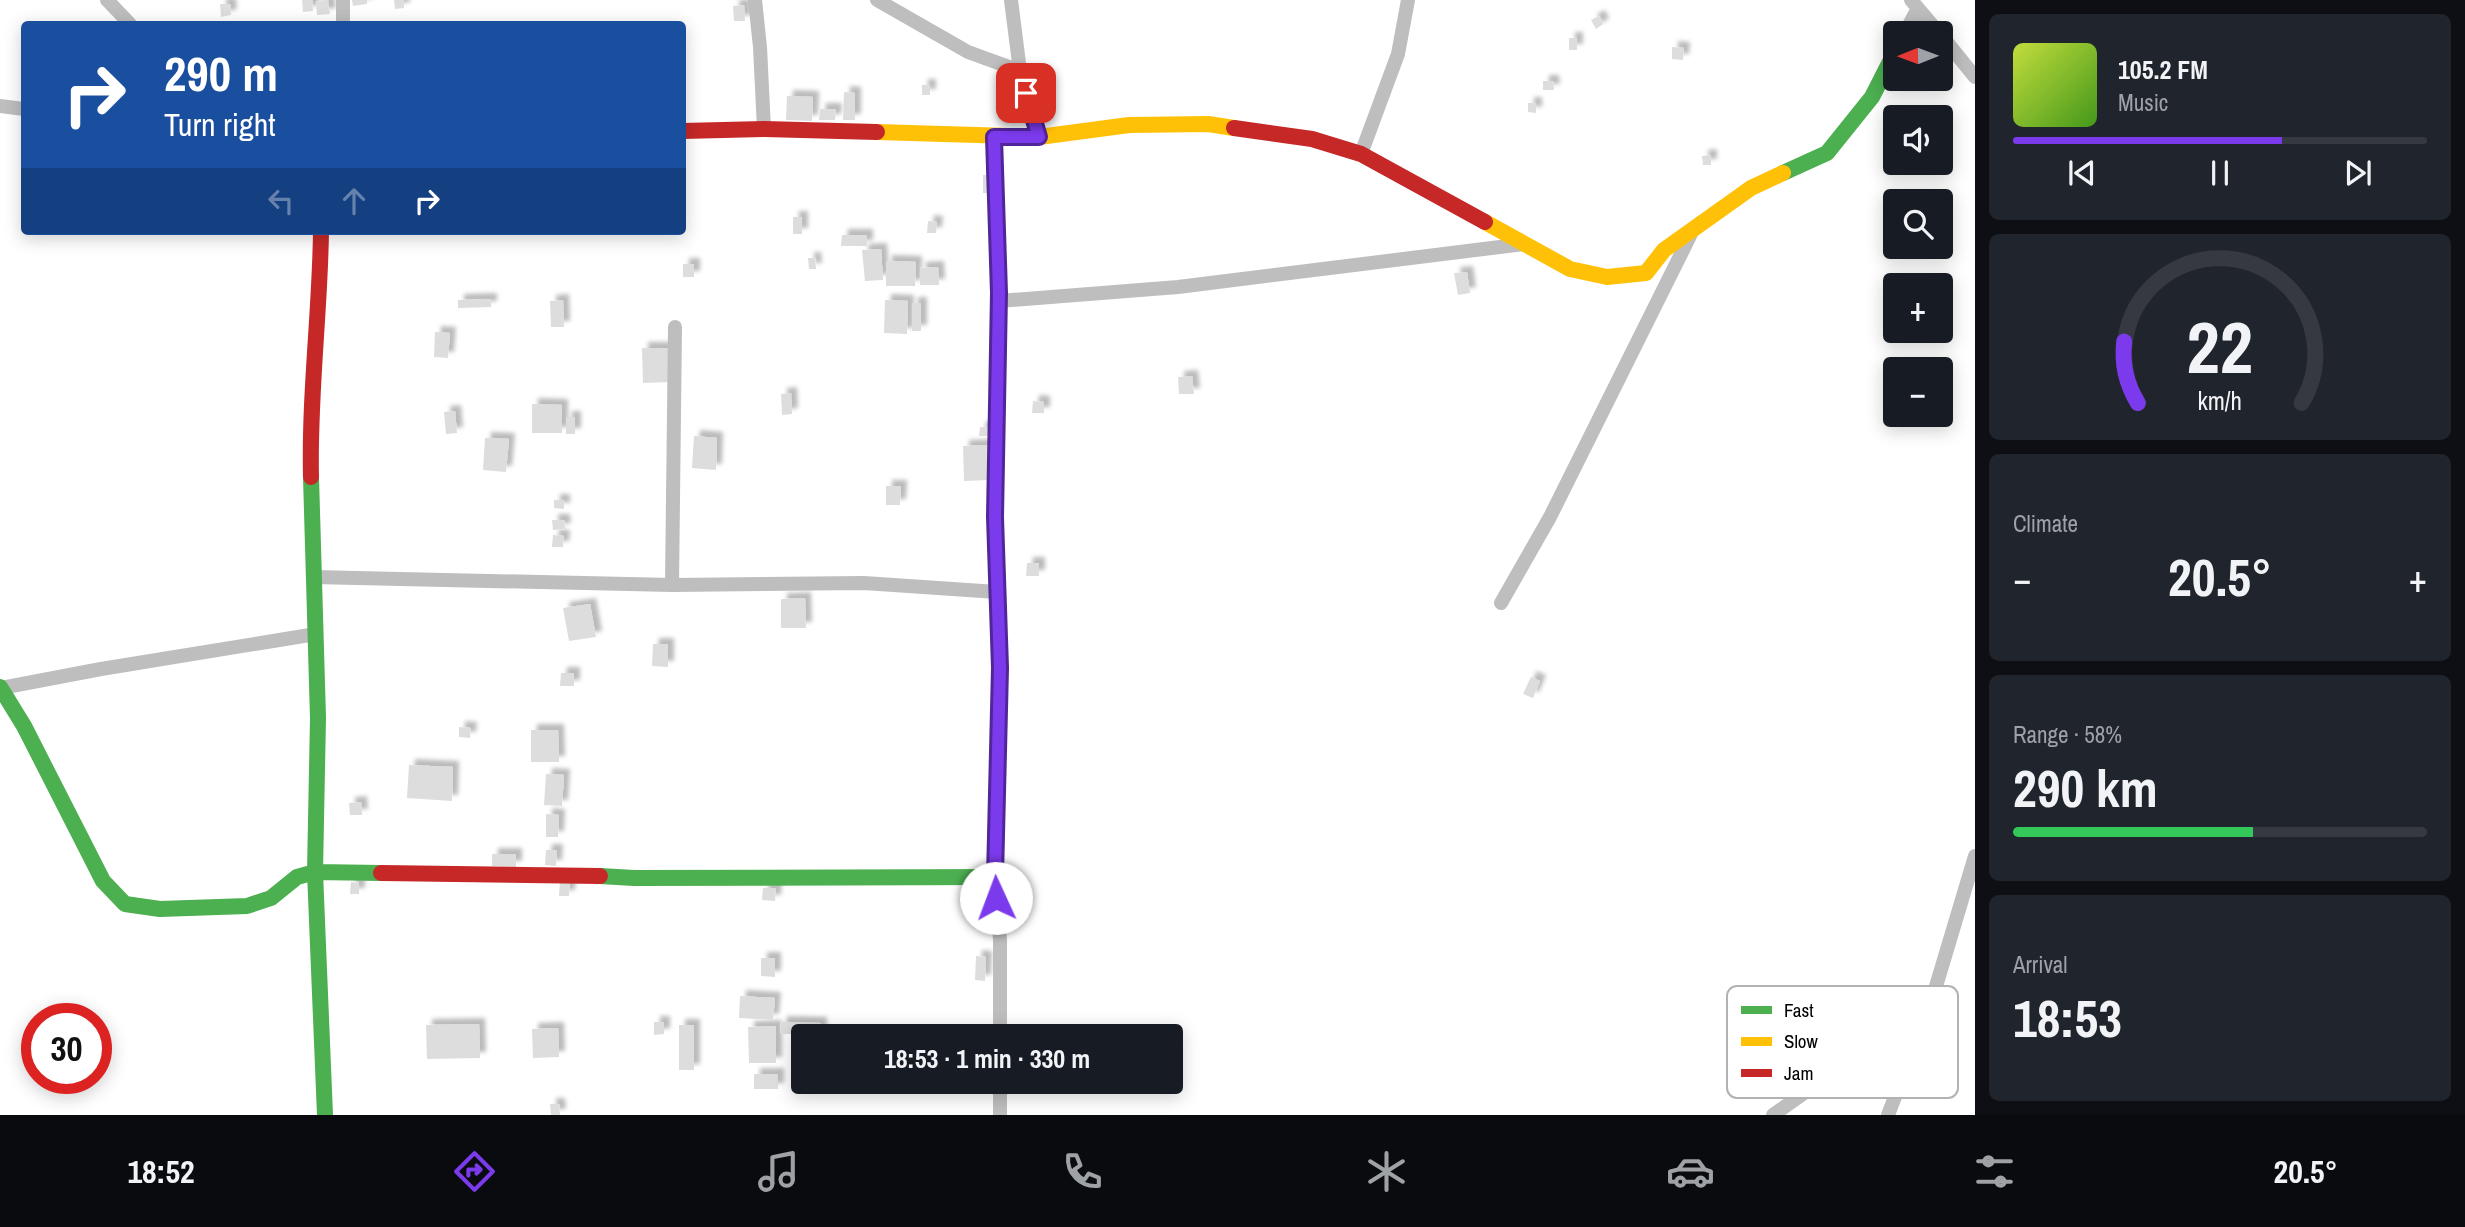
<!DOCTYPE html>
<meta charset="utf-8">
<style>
:root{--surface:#171b24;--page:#20242c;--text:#f1f3f6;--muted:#9ea1a6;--line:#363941;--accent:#7c3aed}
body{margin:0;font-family:"Archivo Narrow",sans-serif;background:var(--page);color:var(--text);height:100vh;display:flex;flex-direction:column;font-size:26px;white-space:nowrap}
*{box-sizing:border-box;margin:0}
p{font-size:23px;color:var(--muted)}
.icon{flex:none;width:38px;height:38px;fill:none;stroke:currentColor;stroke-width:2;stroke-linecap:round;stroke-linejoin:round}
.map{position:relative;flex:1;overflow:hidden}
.side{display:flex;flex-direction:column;gap:14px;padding:14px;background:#0d0f14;width:490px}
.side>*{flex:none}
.guide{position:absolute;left:21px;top:21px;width:665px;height:214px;border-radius:7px;box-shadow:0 4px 18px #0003;background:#1a4fa0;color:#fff;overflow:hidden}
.needle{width:46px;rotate:269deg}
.buttons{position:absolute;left:1883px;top:21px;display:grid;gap:14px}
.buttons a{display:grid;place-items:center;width:70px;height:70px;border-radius:7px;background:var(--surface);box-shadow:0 4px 18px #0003;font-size:35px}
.speed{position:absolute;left:21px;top:1003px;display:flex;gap:14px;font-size:35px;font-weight:700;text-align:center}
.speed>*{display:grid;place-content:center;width:91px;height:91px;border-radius:50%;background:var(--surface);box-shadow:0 4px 18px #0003;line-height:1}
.speed .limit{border:10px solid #d22;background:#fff;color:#111}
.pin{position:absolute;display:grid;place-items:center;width:60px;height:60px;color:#fff;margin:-30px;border-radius:14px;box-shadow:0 4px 10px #0006}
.me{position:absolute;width:77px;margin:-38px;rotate:358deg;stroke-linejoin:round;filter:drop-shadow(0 0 5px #0008)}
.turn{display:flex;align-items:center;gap:24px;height:147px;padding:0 28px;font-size:32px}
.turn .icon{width:91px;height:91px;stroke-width:2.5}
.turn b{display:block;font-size:49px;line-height:60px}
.lanes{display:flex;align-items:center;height:66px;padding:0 28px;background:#0003;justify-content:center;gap:35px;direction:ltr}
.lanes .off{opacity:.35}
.big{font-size:52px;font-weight:800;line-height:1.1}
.side .tile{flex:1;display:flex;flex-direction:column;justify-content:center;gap:10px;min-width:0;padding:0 24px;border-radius:10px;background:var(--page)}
.side .dial{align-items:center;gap:0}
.dial svg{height:182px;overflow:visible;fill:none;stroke:var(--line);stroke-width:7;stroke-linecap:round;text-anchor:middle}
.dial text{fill:var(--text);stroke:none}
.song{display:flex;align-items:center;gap:21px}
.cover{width:84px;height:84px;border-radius:10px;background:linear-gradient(135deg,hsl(70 70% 55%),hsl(100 70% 35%))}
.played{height:7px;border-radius:4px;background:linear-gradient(90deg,var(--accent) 65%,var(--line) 65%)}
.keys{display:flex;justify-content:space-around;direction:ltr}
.heat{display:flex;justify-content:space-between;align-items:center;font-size:38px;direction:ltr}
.charge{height:10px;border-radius:5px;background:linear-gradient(90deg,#34c759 58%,var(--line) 0)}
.trip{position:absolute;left:791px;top:1024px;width:392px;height:70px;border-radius:7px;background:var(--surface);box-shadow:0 4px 18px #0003;font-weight:800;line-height:70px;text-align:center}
.dock{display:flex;height:112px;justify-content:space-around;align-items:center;background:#090b0e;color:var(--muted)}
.dock .icon{width:49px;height:49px}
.dock .selected{color:var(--accent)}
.dock b{font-size:32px;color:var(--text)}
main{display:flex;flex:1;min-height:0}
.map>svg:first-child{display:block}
.building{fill:#ddd;filter:url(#shadow)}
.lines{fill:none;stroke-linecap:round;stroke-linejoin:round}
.street{stroke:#bebebe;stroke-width:14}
.fast{stroke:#4caf50;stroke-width:16}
.slow{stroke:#ffc107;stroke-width:16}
.jam{stroke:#c62828;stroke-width:16}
.route-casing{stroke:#51269a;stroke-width:18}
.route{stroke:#7c3aed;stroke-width:12}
.key{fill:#fff;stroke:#b2b2b2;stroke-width:2}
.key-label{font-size:19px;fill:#000}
</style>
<main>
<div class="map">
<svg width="1975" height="1115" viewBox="0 0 1975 1115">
<defs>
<filter id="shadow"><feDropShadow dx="6" dy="-6" stdDeviation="2" flood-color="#0004"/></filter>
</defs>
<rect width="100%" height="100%" fill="#fff"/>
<path class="building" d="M302 0H312L313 11 303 12Z
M328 0 330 14 317 15 316 2Z
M352 0H367V4L353 6Z
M394 0H404V8L395 9Z
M220 4H230L231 15 221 17Z
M744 5 745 21H734L733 6Z
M1599 16 1603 24 1596 29 1591 20Z
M1569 38H1577V50H1569Z
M1672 47 1684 48 1683 60 1672 59Z
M1543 81H1553L1554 90H1543Z
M922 85H930V95H922Z
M844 92 855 93V120H843Z
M787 96 813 97 812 121 786 120Z
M1528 103H1536V113L1528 112Z
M820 109H836L835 120H819Z
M1711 155V165H1703L1702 156Z
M983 175H994V193H983Z
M793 217H802V234H793Z
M928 221 937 222 936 233H927Z
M842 235H867V246H841Z
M881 249 883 280 865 281 862 250Z
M808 258H815L816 269H809Z
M886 261 916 262 915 286H886Z
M683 264H694V277H683Z
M938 267 939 285H920V268Z
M1467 272 1470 293 1458 295 1454 273Z
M491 299V307L458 308V300Z
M563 300 564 327H551L550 301Z
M885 300 908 301 907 334 884 333Z
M912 303H921V331H912Z
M435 332 450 333 448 358 434 357Z
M642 348H670L671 382 643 383Z
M1192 376 1194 394H1179L1178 377Z
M791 393 792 414 782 415 781 394Z
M1033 401 1044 402V413H1032Z
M532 404 562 405V433H532Z
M455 411 457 433 446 434 444 412Z
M566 417H575V434H566Z
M980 427H989V436H979Z
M694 436 717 438 716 470 692 468Z
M485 438 509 439 506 472 483 470Z
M988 445 989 480 964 481 963 446Z
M886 486H901L900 505H886Z
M554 500H564V509L554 508Z
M552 520H564L565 529 553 530Z
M553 535 564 536 563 547H552Z
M1027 563H1039V576H1026Z
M805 598 806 628H781V599Z
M590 604 596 637 569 641 563 608Z
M653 644H668V667L652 666Z
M561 673H574V686H560Z
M1531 677 1540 681 1533 698 1523 694Z
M459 727 471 728 470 738 459 737Z
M531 730H558L559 762H531Z
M409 765 453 767 452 801 407 798Z
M546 774 564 775 562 806 544 805Z
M361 802 362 815H350L349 803Z
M546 814 559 815 558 837H546Z
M546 850H557L556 866 545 865Z
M492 854H516V867L492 866Z
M560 881 570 882 569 896H559Z
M351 882 359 883V894H350Z
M763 888H776L775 901 762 900Z
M976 956 986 957 985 981 975 980Z
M761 958H775V977L761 976Z
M740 996 775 998 773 1020 739 1018Z
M654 1022H664V1034L654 1035Z
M781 1022 821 1023V1034H780Z
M479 1024 480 1058 427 1059 426 1025Z
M679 1025H694V1070H679Z
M776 1026V1063H749L748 1027Z
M558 1028 559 1057 533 1058 532 1029Z
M754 1074H778V1089H754Z
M550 1104H559L560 1115H551Z"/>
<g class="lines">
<path class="street" d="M107 0 130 24
M343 0V24
M755 0 760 47 764 129
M877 0 968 52 1020 71
M1011 0 1020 71 1039 137
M1911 0 1939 33
M1905 33 1918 8
M1941 35 1975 77
M0 106 24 109
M994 137 999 293 995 517 1000 668 995 877 1000 940V1036
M1361 154 1398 54 1408 0
M999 301 1178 287 1524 244
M313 577 672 585 864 583 997 592
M672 585 675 327
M1501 603 1550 517 1691 234
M1 688 101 669 316 634
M1000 1082V1115
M1773 1115 1930 1004
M1888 1115 1931 1003 1975 856"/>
<path class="fast" d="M1783 173 1827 153 1872 97 1895 52
M311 477 318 718 315 872 325 1115
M0 687 24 726 103 881 125 904 160 909 247 906 271 898 297 877 315 872 381 873
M600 876 634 878 995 877"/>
<path class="slow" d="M877 132 1039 137 1129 125 1208 124 1234 128
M1485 222 1570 269 1607 277 1646 273 1664 250 1751 188 1783 173"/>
<path class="jam" d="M1234 128 1312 139 1361 154 1485 222
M682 131 764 129 877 132
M311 477C309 395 320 313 321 231
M381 873 600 876"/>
</g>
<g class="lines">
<defs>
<path id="route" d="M996 898 995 877 1000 668 995 517 999 293 994 137H1039L1026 93"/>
</defs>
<use href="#route" class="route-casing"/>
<use href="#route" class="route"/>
</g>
<rect x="1727" y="986" width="231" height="112" rx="10" class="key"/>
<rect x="1741" y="1006" width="31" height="8" fill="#4caf50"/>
<rect x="1741" y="1037" width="31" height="9" fill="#ffc107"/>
<rect x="1741" y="1069" width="31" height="8" fill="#c62828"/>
<g class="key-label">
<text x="1784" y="1017">Fast</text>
<text x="1784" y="1048">Slow</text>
<text x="1784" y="1080">Jam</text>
</g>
</svg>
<div class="buttons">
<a><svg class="needle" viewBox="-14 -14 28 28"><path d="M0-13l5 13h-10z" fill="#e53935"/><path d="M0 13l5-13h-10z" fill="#9ea1a6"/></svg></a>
<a><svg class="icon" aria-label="sound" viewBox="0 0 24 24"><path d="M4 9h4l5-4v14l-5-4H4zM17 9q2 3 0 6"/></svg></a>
<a><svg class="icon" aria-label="search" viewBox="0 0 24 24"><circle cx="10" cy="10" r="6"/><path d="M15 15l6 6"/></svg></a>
<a>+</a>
<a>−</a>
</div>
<div class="speed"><div class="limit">30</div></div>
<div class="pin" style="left:1026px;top:93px;background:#d93025"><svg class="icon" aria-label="arrive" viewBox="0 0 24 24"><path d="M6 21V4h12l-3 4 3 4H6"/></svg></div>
<svg class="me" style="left:996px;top:898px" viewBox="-20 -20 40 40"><circle r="19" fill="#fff"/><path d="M0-13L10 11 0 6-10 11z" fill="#7c3aed"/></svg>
<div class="trip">18:53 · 1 min · 330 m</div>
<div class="guide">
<div class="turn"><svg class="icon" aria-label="right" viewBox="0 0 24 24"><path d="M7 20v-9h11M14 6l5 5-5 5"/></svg><div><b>290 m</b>Turn right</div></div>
<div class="lanes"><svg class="icon off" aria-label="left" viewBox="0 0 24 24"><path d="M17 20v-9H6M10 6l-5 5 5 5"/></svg><svg class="icon off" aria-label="ahead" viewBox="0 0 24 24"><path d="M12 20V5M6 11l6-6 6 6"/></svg><svg class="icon" aria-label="right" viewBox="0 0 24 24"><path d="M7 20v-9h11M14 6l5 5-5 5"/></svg></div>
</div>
</div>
<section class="side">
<div class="tile">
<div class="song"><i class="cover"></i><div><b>105.2 FM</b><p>Music</p></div></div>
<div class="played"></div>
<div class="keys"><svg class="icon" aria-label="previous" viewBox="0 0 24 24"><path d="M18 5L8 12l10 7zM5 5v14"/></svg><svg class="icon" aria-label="pause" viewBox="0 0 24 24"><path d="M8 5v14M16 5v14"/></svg><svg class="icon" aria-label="next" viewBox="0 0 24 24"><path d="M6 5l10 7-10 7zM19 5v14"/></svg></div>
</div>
<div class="tile dial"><svg viewBox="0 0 100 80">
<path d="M14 69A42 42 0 1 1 86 69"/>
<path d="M14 69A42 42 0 0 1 8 42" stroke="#7c3aed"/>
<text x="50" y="56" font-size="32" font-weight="700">22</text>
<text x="50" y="72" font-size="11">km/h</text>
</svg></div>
<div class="tile"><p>Climate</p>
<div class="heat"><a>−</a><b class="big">20.5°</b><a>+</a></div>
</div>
<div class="tile"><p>Range · 58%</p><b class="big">290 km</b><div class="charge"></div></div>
<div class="tile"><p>Arrival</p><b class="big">18:53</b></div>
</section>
</main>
<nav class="dock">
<b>18:52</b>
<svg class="icon selected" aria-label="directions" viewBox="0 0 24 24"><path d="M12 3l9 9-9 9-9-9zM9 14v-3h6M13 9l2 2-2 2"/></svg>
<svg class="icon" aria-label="music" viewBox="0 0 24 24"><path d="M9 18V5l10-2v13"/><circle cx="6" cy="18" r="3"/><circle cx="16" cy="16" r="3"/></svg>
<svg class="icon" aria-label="phone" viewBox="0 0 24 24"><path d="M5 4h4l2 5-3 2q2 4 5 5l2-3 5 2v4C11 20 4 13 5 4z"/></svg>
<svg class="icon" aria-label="climate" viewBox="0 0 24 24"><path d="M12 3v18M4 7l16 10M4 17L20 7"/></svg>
<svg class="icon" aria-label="car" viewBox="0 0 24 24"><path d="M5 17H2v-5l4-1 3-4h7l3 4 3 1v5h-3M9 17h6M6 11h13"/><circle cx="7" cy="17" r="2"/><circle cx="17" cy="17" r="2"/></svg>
<svg class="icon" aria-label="filters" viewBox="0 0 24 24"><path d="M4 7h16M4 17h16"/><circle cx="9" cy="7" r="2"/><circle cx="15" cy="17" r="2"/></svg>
<b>20.5°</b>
</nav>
